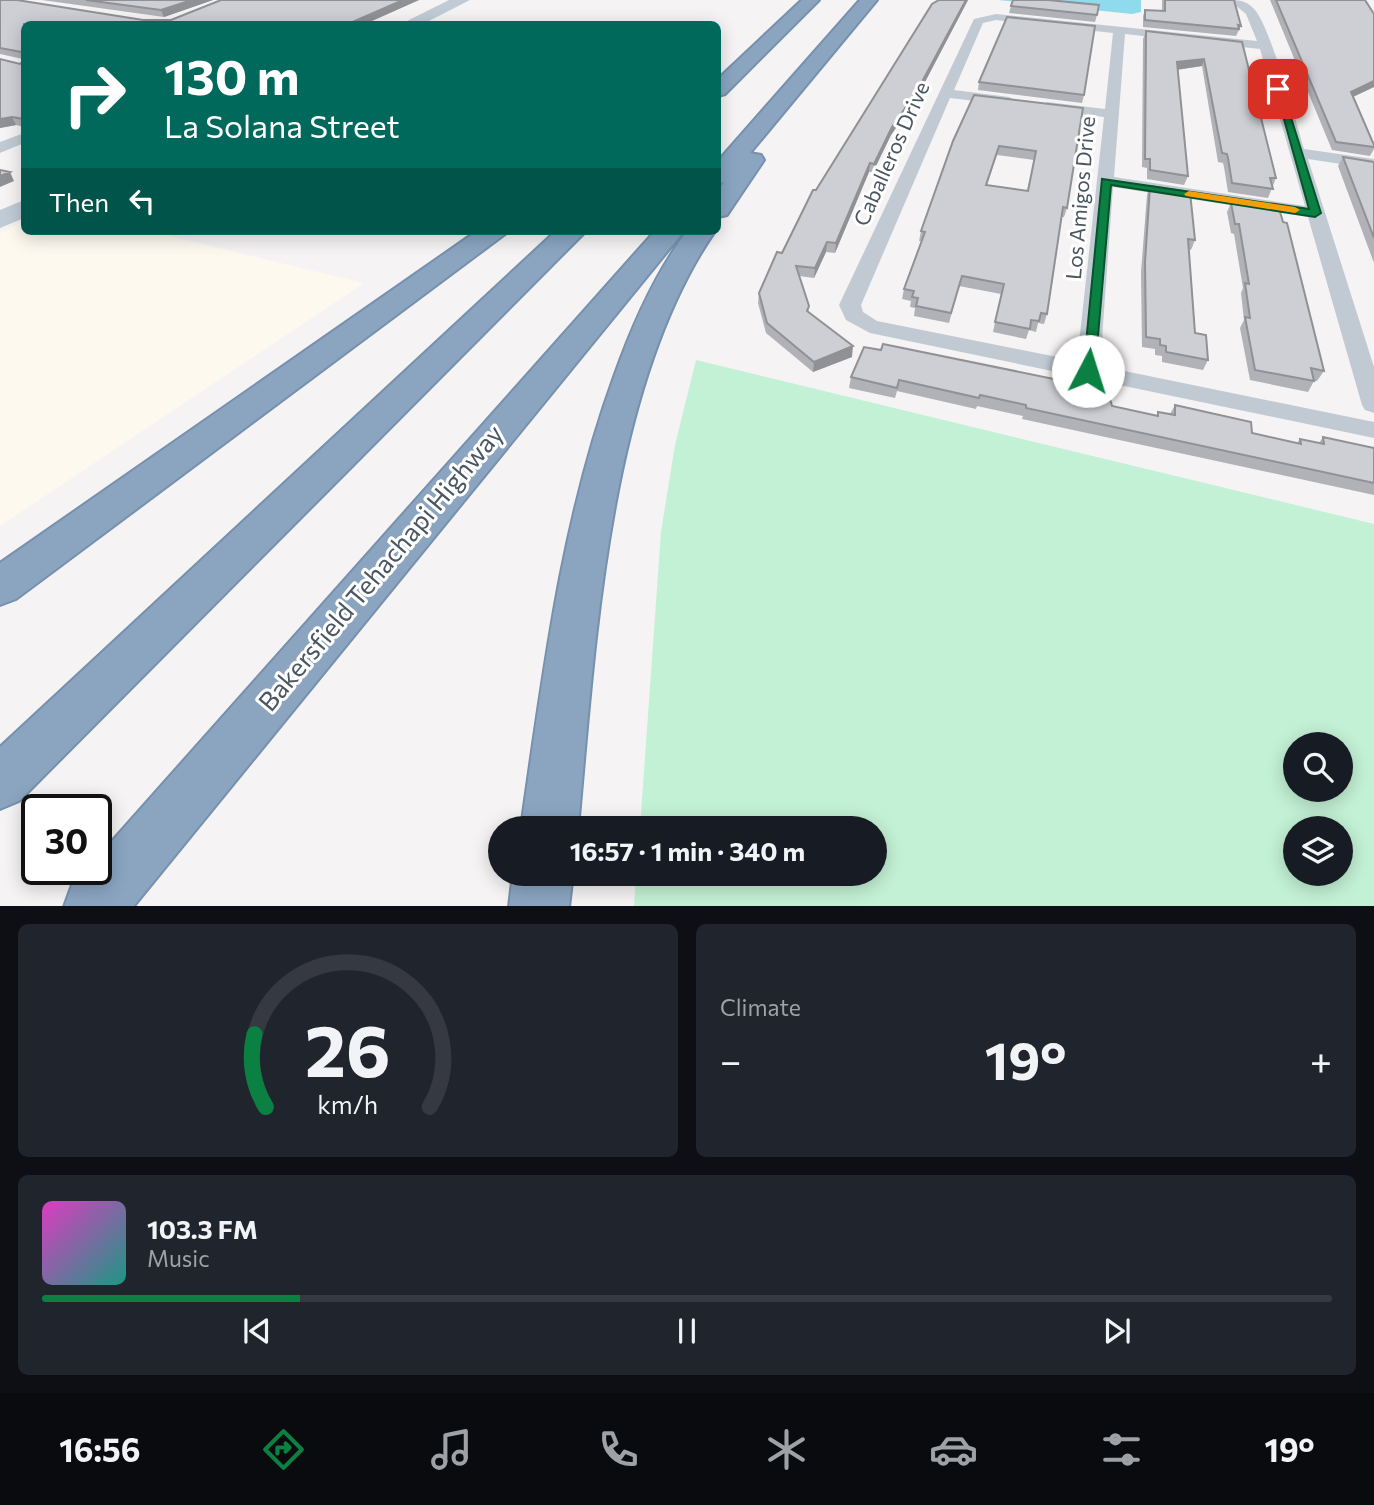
<!DOCTYPE html>
<meta charset="utf-8">
<style>
:root{--surface:#171b24;--page:#20242c;--text:#f1f3f6;--muted:#9ea1a6;--line:#363941;--accent:#0b8043}
body{margin:0;font-family:Commissioner,sans-serif;background:var(--page);color:var(--text);height:100vh;display:flex;flex-direction:column;font-size:26px;white-space:nowrap}
*{box-sizing:border-box;margin:0}
p{font-size:23px;color:var(--muted)}
.icon{flex:none;width:38px;height:38px;fill:none;stroke:currentColor;stroke-width:2;stroke-linecap:round;stroke-linejoin:round}
.map{position:relative;height:906px;overflow:hidden}
.side{display:flex;flex-direction:column;gap:18px;padding:18px;background:#0d0f14;flex:1}
.side>*{flex:none}
.top-card{position:absolute;left:21px;top:21px;width:700px;height:214px;border-radius:10px;box-shadow:0 4px 18px #0003;background:#00695c;color:#fff;overflow:hidden}
.fabs{position:absolute;left:1283px;top:732px;display:grid;gap:14px}
.fabs a{display:grid;place-items:center;width:70px;height:70px;border-radius:50%;background:var(--surface);box-shadow:0 4px 18px #0003;font-size:35px}
.speed{position:absolute;left:21px;top:794px;display:flex;gap:14px;font-size:35px;font-weight:700;text-align:center}
.speed>*{display:grid;place-content:center;width:91px;height:91px;border-radius:50%;background:var(--surface);box-shadow:0 4px 18px #0003;line-height:1}
.speed .limit{border:4px solid #111;border-radius:10px;background:#fff;color:#111}
.pin{position:absolute;display:grid;place-items:center;width:60px;height:60px;color:#fff;margin:-30px;border-radius:14px;box-shadow:0 4px 10px #0006}
.me{position:absolute;width:77px;margin:-38px;rotate:5deg;stroke-linejoin:round;filter:drop-shadow(0 0 5px #0008)}
.turn{display:flex;align-items:center;gap:24px;height:147px;padding:0 28px;font-size:32px}
.turn .icon{width:91px;height:91px;stroke-width:2.5}
.turn b{display:block;font-size:49px;line-height:60px}
.then{display:flex;align-items:center;height:66px;padding:0 28px;background:#0003;gap:14px;font-size:26px}
.big{font-size:52px;font-weight:700;line-height:1.1}
.side .tile{flex:1;display:flex;flex-direction:column;justify-content:center;gap:10px;min-width:0;padding:0 24px;border-radius:10px;background:var(--page)}
.side .dial{align-items:center;gap:0}
.dial svg{height:182px;overflow:visible;fill:none;stroke:var(--line);stroke-width:7;stroke-linecap:round;text-anchor:middle}
.dial text{fill:var(--text);stroke:none}
.song{display:flex;align-items:center;gap:21px}
.cover{width:84px;height:84px;border-radius:10px;background:linear-gradient(135deg,hsl(310 70% 55%),hsl(170 70% 35%))}
.played{height:7px;border-radius:4px;background:linear-gradient(90deg,var(--accent) 20%,var(--line) 20%)}
.keys{display:flex;justify-content:space-around;direction:ltr}
.heat{display:flex;justify-content:space-between;align-items:center;font-size:38px;direction:ltr}
.side .tiles{flex:1;display:grid;gap:18px;grid-template-columns:1fr 1fr}
.tile:last-child{grid-column:span 2}
.trip{position:absolute;left:488px;top:816px;width:399px;height:70px;border-radius:35px;background:var(--surface);box-shadow:0 4px 18px #0003;font-weight:700;line-height:70px;text-align:center}
.tab-bar{display:flex;height:112px;justify-content:space-around;align-items:center;background:#090b0e;color:var(--muted)}
.tab-bar .icon{width:49px;height:49px}
.tab-bar .on{color:var(--accent)}
.tab-bar b{font-size:32px;color:var(--text)}
.map>svg:first-child{display:block}
.commercial{fill:#fdf9ef}
.green{fill:#c3f1d5;fill-rule:evenodd}
.water{fill:#90daee}
.lines{fill:none;stroke-linecap:round;stroke-linejoin:round}
.highway-casing{stroke:#7690ad;stroke-width:4}
.street{fill:#c1cad2;fill-rule:evenodd}
.secondary{fill:#c1cbd6;fill-rule:evenodd}
.highway{fill:#8ba5c1;fill-rule:evenodd}
.wall{fill:#b0b2b7;fill-rule:evenodd}
.shaded-wall{fill:#909195}
.building{fill:#cdcfd5;stroke:#909195;stroke-width:2;fill-rule:evenodd}
.route{fill:#0b8043;stroke:#07532c;stroke-width:2}
.slow{fill:#f59e0b}
.labels{text-anchor:middle;stroke-width:6;stroke-linejoin:round;paint-order:stroke}
.far-street-label{font-size:21px;fill:#4a5661;stroke:#fff}
.street-label{font-size:26px;fill:#4a5661;stroke:#fff}
</style>
<div class="map">
<svg width="1374" height="907" viewBox="0 0 1374 907">
<rect width="100%" height="100%" fill="#f5f3f3"/>
<path class="commercial" d="M24 221V231H149L364 283 0 526V233Z"/>
<path class="green" d="M696 360 1374 524V906H634L636 873H875V828H640L661 532 675 445ZM1295 744H1340V789H1295ZM1295 828H1340V873H1295Z"/>
<path class="water" d="M998 0H1141V12L1132 14Z"/>
<g class="lines">
<defs>
<path id="highway" d="M802 0H819L725 94 718 96V79Z
M860 0H877L750 153 761 155 764 160 727 215 718 217V191L724 182 718 183V161Z
M477 231H509L16 599 0 605V563Z
M556 231H586L19 801 0 809V747Z
M655 231H684L133 907H64L72 885 86 870H96V859Z
M687 231H715C608 386 595 644 578 828H521C543 676 561 522 614 377 632 326 654 275 687 231Z
M513 873H573L569 907H509Z"/>
</defs>
<use href="#highway" class="highway-casing"/>
<path class="street" d="M1229 0C1240 0 1247 1 1254 9 1270 25 1296 122 1304 149L1374 159V169L1308 159 1374 367V413L1365 410 1362 405 1308 217 1113 187 1100 366 1374 422V438L870 333 846 320 839 305 974 19 996 14 1257 41 1246 14ZM996 20 1113 33 1105 109 1047 102 1040 106 1047 110 1104 117 1077 361 877 321 863 312 861 305 950 98 1009 105 1016 101 1009 97 954 90 983 23ZM1125 34 1260 49 1305 206 1114 177Z
M24 133V143L0 153V142Z"/>
<path class="secondary" d="M449 0H470L423 24H401Z
M24 200V218L0 228V210Z"/>
<use href="#highway" class="highway"/>
</g>
<path class="wall" d="M0 0 143 20H171L221 0H419L365 24H24V127L16 125 0 128 20 64 23 61V59L0 54V56Z
M42 0H213L164 17Z
M939 0H968L916 99 891 135 873 172H869L835 253 826 252 814 278 799 276 809 312 852 357 813 372 766 333 758 303 759 293 816 190Z
M1162 0H1234L1241 26 1236 36 1143 27V16L1145 10 1162 11Z
M1270 0H1365L1374 87 1353 97 1374 145V149L1370 156 1332 150Z
M1011 6 1097 15 1095 22 1009 13Z
M1146 31 1242 42 1276 178 1268 198 1228 192 1224 167 1223 163 1218 162 1202 66 1177 70 1188 176 1184 185 1147 179V168L1142 167 1143 39Z
M979 82 1084 95 1082 103 978 90Z
M1083 108 1067 208 1064 217H1061L1047 314 1044 324 1038 323 1036 332 1029 330 1026 339 993 332 1001 294 959 286 949 323 914 316 915 308 910 307 911 301 902 299 904 289 922 241H919L921 231 953 141ZM997 155 1034 160 1027 191 987 185Z
M1343 157 1374 162V263L1338 166Z
M1150 186 1195 240 1191 250 1188 249 1195 333 1208 360 1203 370 1162 362V356L1155 355V349L1142 347 1141 272 1147 195Z
M1235 199 1324 371 1317 381H1314L1308 392 1250 380 1240 328 1244 320 1241 293 1243 288 1234 234 1231 233 1227 212 1231 203H1233Z
M851 377 1093 396 1112 406 1156 416 1158 412 1170 414 1175 405 1252 433 1297 443 1300 439 1319 443 1323 437 1374 448V495L1022 419 1023 416 977 406 976 409 897 391 895 398 849 388Z"/>
<path class="shaded-wall" d="M192 0H213L164 17 161 10Z
M403 0H419L365 24H348Z
M966 0H968L916 99 891 135 873 172 874 164 892 127Z
M1204 59 1202 66 1174 70 1177 62Z
M1374 81V87L1346 100 1351 92Z
M12 117 16 125 0 128V119Z
M870 163 869 172 835 253 836 243Z
M10 172 14 181 0 187V176Z
M827 242 826 252 814 278 815 268Z
M853 346 852 357 813 372 814 362Z"/>
<path class="building" d="M0 0H17L143 20H171L221 0H403L348 24H24V119L12 117 0 119V59L20 64 23 61 22 52 0 48Z
M86 0H192L161 10Z
M939 0H966L917 91 892 127 874 164 870 163 836 243 827 242 815 268 796 266 809 306 807 311 853 346 814 362 767 323 759 293 777 252 782 253 813 190H816L932 4Z
M1013 0H1048L1099 5 1097 15 1011 6Z
M1165 0H1234L1241 26 1238 25 1239 29 1145 20V10L1165 11Z
M1276 0H1365L1374 14V81L1351 92 1374 145V147L1336 142Z
M1007 17 1095 26 1084 95 979 82Z
M1146 31 1242 42 1276 178H1270L1273 189 1232 183 1228 158 1227 154 1222 153 1204 59 1177 62 1188 176 1150 170V159H1145Z
M974 95 1083 108 1067 208 1063 207 1047 314 1041 313 1039 321 1031 320 1030 329 995 322 1004 284 962 276 951 313 916 306 918 298 912 297 914 291 904 289 925 232 921 231 953 141ZM999 146 1036 151 1028 191 986 185Z
M1343 157 1374 162V238Z
M0 170 10 172 0 176Z
M1150 186 1190 192 1195 240 1188 239 1195 333 1206 335 1208 360 1166 352V346L1160 345V339L1146 337 1145 262Z
M1235 199 1278 205 1283 222 1287 223 1324 371 1311 368 1314 381 1255 370 1245 317 1250 318 1245 283 1249 284 1239 224H1235L1231 203 1236 204Z
M883 344 1093 387V396L1110 399 1112 406 1158 416V412L1175 415V405L1251 422 1252 433 1301 444 1300 439 1324 444 1323 437 1374 448V483L1026 408V405L980 395 979 398 899 380 897 388 851 377 864 347 881 350Z"/>
<path class="route" d="M1275 87 1282 89 1321 213 1315 217 1111 185 1095 371 1083 374 1102 179 1309 209Z"/>
<path class="slow" d="M1189 191 1295 207 1300 210 1295 213 1186 196 1184 194Z"/>
<g class="labels">
<g class="far-street-label">
<text transform="translate(892 154) rotate(-66)" y="7">Caballeros Drive</text>
<text transform="translate(1081 198) rotate(-85)" y="7">Los Amigos Drive</text>
</g>
<g class="street-label">
<text transform="translate(381 568) rotate(-50)" y="9">Bakersfield Tehachapi Highway</text>
</g>
</g>
</svg>
<div class="fabs">
<a><svg class="icon" aria-label="search" viewBox="0 0 24 24"><circle cx="10" cy="10" r="6"/><path d="M15 15l6 6"/></svg></a>
<a><svg class="icon" aria-label="layers" viewBox="0 0 24 24"><path d="M12 4l9 5-9 5-9-5zM3 14l9 5 9-5"/></svg></a>
</div>
<div class="speed"><div class="limit">30</div></div>
<div class="pin" style="left:1278px;top:89px;background:#d93025"><svg class="icon" aria-label="arrive" viewBox="0 0 24 24"><path d="M6 21V4h12l-3 4 3 4H6"/></svg></div>
<svg class="me" style="left:1088px;top:371px" viewBox="-20 -20 40 40"><circle r="19" fill="#fff"/><path d="M0-13L10 11 0 6-10 11z" fill="#0b8043"/></svg>
<div class="trip">16:57 · 1 min · 340 m</div>
<div class="top-card">
<div class="turn"><svg class="icon" aria-label="right" viewBox="0 0 24 24"><path d="M7 20v-9h11M14 6l5 5-5 5"/></svg><div><b>130 m</b>La Solana Street</div></div>
<div class="then">Then<svg class="icon" aria-label="left" viewBox="0 0 24 24"><path d="M17 20v-9H6M10 6l-5 5 5 5"/></svg></div>
</div>
</div>
<section class="side">
<div class="tiles">
<div class="tile dial"><svg viewBox="0 0 100 80">
<path d="M14 69A42 42 0 1 1 86 69"/>
<path d="M14 69A42 42 0 0 1 9 37" stroke="#0b8043"/>
<text x="50" y="56" font-size="32" font-weight="700">26</text>
<text x="50" y="72" font-size="11">km/h</text>
</svg></div>
<div class="tile"><p>Climate</p>
<div class="heat"><a>−</a><b class="big">19°</b><a>+</a></div>
</div>
<div class="tile">
<div class="song"><i class="cover"></i><div><b>103.3 FM</b><p>Music</p></div></div>
<div class="played"></div>
<div class="keys"><svg class="icon" aria-label="previous" viewBox="0 0 24 24"><path d="M18 5L8 12l10 7zM5 5v14"/></svg><svg class="icon" aria-label="pause" viewBox="0 0 24 24"><path d="M8 5v14M16 5v14"/></svg><svg class="icon" aria-label="next" viewBox="0 0 24 24"><path d="M6 5l10 7-10 7zM19 5v14"/></svg></div>
</div>
</div>
</section>
<nav class="tab-bar">
<b>16:56</b>
<svg class="icon on" aria-label="directions" viewBox="0 0 24 24"><path d="M12 3l9 9-9 9-9-9zM9 14v-3h6M13 9l2 2-2 2"/></svg>
<svg class="icon" aria-label="music" viewBox="0 0 24 24"><path d="M9 18V5l10-2v13"/><circle cx="6" cy="18" r="3"/><circle cx="16" cy="16" r="3"/></svg>
<svg class="icon" aria-label="phone" viewBox="0 0 24 24"><path d="M5 4h4l2 5-3 2q2 4 5 5l2-3 5 2v4C11 20 4 13 5 4z"/></svg>
<svg class="icon" aria-label="climate" viewBox="0 0 24 24"><path d="M12 3v18M4 7l16 10M4 17L20 7"/></svg>
<svg class="icon" aria-label="car" viewBox="0 0 24 24"><path d="M5 17H2v-5l4-1 3-4h7l3 4 3 1v5h-3M9 17h6M6 11h13"/><circle cx="7" cy="17" r="2"/><circle cx="17" cy="17" r="2"/></svg>
<svg class="icon" aria-label="filters" viewBox="0 0 24 24"><path d="M4 7h16M4 17h16"/><circle cx="9" cy="7" r="2"/><circle cx="15" cy="17" r="2"/></svg>
<b>19°</b>
</nav>
